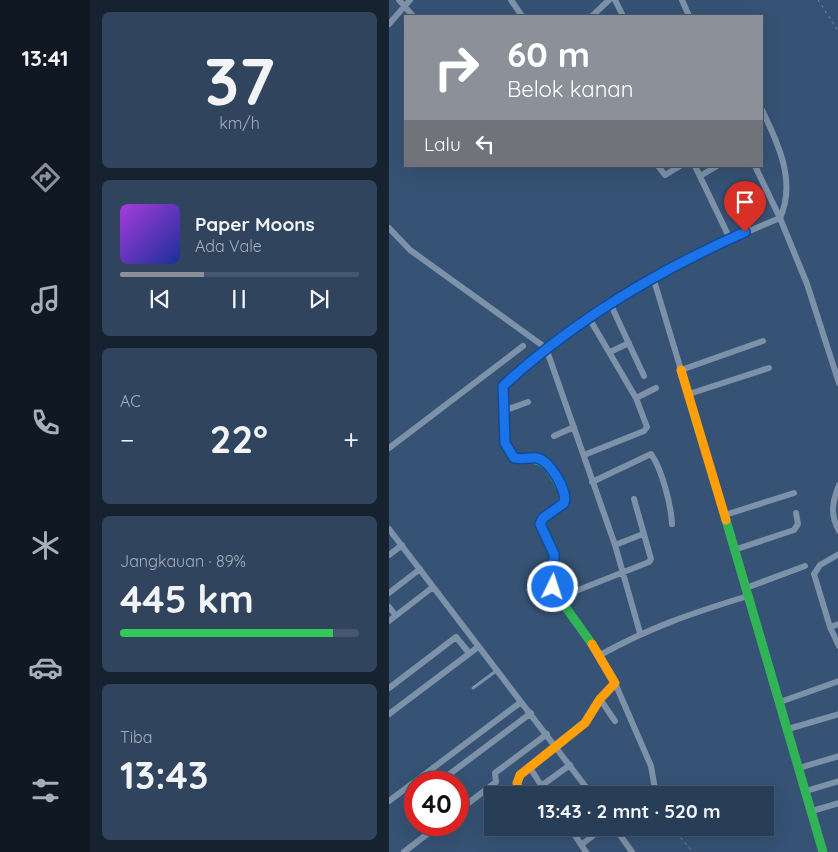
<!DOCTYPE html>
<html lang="id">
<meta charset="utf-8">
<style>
:root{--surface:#283e57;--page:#30455d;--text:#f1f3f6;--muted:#a5aeba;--line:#44576d;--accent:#8c9099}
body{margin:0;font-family:Quicksand,sans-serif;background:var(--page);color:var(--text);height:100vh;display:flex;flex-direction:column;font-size:19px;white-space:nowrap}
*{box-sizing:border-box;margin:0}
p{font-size:16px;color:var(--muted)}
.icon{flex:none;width:28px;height:28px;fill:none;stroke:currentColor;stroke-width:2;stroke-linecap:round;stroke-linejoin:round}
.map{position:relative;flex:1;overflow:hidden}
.side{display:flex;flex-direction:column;gap:12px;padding:12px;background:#162230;width:299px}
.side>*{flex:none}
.banner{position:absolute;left:15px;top:15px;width:359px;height:152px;border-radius:0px;box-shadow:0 5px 20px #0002,0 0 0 1px var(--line);background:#8c9099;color:#fff;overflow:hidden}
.speed{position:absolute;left:15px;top:771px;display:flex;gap:10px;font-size:25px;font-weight:700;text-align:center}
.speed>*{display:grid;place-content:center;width:65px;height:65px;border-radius:50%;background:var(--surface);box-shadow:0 5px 20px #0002,0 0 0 1px var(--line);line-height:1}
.speed .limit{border:8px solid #d22;background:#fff;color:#111}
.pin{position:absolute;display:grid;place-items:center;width:42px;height:42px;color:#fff;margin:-51px -21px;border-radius:50% 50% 50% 0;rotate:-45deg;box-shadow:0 0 5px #0007}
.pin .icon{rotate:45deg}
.me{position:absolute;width:55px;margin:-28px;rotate:4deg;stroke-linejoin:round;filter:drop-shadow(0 0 4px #0008)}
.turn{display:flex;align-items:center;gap:18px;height:105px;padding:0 20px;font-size:22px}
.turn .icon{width:65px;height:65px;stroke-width:2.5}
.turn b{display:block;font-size:35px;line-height:42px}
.then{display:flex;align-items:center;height:48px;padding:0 20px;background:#0003;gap:10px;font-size:19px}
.big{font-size:38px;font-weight:700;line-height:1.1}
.side .widget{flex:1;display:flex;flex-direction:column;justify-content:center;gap:8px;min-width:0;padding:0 18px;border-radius:8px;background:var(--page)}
.side .dial{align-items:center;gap:0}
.dial b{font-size:65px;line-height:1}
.song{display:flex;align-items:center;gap:15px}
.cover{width:60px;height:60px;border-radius:8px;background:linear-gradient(135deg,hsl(280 70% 55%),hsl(230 70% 35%))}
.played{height:5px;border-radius:2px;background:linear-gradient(90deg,var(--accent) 35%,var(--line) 35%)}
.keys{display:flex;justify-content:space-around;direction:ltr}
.heat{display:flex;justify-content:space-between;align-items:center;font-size:28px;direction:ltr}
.charge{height:8px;border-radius:4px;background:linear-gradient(90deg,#34c759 89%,var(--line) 0)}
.trip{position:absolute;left:95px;top:786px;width:290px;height:50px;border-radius:0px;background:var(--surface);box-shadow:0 5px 20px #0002,0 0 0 1px var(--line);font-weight:700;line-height:50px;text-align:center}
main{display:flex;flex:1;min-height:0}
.tabs{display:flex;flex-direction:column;width:90px;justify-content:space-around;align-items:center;background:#101923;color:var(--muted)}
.tabs .icon{width:35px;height:35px}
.tabs .active{color:var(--accent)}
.tabs b{font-size:22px;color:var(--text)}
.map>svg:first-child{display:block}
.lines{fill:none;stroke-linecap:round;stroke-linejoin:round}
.path{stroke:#7d92a8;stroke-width:1;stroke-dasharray:2.5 4;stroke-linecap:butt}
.lane{stroke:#7d92a8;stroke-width:3}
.street{stroke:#7d92a8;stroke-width:6}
.fast{stroke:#30b455;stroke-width:9}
.slow{stroke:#ff9f0a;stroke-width:9}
.route-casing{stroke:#114b97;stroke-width:12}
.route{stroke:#1a73e8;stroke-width:9}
</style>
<main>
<nav class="tabs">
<b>13:41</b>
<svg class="icon active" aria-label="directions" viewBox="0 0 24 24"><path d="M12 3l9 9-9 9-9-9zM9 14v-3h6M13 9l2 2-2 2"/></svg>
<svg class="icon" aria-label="music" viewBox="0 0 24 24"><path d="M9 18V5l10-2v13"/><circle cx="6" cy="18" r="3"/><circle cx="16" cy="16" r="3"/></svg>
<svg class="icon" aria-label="phone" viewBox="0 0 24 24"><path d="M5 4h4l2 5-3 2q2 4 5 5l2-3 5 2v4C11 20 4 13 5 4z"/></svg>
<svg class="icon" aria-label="climate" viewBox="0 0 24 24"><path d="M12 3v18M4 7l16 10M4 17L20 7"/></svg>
<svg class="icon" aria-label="car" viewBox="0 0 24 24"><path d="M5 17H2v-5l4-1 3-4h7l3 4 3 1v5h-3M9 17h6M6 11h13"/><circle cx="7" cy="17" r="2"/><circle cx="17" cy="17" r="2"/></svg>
<svg class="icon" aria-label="filters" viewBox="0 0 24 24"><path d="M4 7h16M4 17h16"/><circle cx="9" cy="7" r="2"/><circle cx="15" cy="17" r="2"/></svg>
</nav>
<section class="side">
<div class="widget dial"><b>37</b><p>km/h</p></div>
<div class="widget">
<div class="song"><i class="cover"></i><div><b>Paper Moons</b><p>Ada Vale</p></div></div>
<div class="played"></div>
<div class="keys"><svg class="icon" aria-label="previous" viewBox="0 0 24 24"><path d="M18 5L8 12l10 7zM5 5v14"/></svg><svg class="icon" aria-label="pause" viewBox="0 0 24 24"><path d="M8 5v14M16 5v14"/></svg><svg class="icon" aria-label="next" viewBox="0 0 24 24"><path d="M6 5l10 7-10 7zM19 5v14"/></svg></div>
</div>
<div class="widget"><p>AC</p>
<div class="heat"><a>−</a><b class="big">22°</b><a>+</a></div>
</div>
<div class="widget"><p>Jangkauan · 89%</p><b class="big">445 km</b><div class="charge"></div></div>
<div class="widget"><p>Tiba</p><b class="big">13:43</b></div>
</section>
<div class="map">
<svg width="450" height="852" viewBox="0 0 450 852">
<rect width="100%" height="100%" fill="#365274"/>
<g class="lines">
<path class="path" d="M429 0 450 32
M283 828 304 852"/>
<path class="lane" d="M84 688 107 671"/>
<path class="street" d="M10 0 24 16
M122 0 133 16
M226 0 234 16
M293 0 300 16
M203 16 220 0
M0 24 21 0
M372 108C388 141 408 181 391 218
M269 166 276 175 291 166
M306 166 341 239 391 218 418 284 450 383
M366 166 391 218
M311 176 328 166
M0 228 21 250 157 348 226 545 251 633
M264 277 292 370 374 341
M221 303 255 376
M221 352 240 343
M300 394 380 368
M247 398 267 388
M114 411 139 402
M165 436 185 427
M0 448 134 346
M195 455 255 431 258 427 247 398 200 318
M203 482 262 454C273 469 282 505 283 524
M450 485C443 503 441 514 450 531
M336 515 405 493
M0 529 203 795
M226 545 254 534
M345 550 405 530 409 524 407 513
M450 554 431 565 425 574 441 627 450 646
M0 555 13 545
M357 588 416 566
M0 593 31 569
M169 598 260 562 262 559 245 499
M0 607 4 612
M0 621 44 587
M441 627 450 624
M211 655C262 627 303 613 359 596
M226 683 262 766 267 795
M0 688 67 637 80 653
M211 699 226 721
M391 702 450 681
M0 714 89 647
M399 729 450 714
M140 766 158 795
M410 768 450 756
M50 782 142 713
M152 786 181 765
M417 791 450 781
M185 795 197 787
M0 801 132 702
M69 811 107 782 106 773 158 734
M423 811 450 803
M181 828 197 852
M226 828 243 852
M192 845 214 828
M15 852 50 825"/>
<path class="fast" d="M140 362 113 387 116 443 125 458C162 458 158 466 176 495 172 510 157 511 151 524L165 554V591L203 644
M337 520 434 852"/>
<path class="slow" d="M140 362C200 310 270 274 341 239
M292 370 337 520
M129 790 128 783 131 775 196 723 211 699 226 683 203 644"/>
</g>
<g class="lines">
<defs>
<path id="route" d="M164 587 165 554 151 524 154 518 175 503C179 491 161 461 148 458 140 457 133 460 125 458L116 443 114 386C185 320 268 271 356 232"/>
</defs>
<use href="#route" class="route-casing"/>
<use href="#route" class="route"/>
</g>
</svg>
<div class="speed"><div class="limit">40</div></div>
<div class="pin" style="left:356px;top:232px;background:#d93025"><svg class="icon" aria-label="arrive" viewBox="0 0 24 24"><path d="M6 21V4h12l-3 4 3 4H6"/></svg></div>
<svg class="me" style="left:164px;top:587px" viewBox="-20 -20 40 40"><circle r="17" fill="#1a73e8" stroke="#fff" stroke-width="3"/><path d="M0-11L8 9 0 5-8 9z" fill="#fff"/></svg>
<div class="trip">13:43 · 2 mnt · 520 m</div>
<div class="banner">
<div class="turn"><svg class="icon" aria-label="right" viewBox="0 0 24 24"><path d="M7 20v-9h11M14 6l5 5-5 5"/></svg><div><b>60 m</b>Belok kanan</div></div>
<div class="then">Lalu<svg class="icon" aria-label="left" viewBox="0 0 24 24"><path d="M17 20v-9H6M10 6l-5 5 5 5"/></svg></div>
</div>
</div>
</main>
